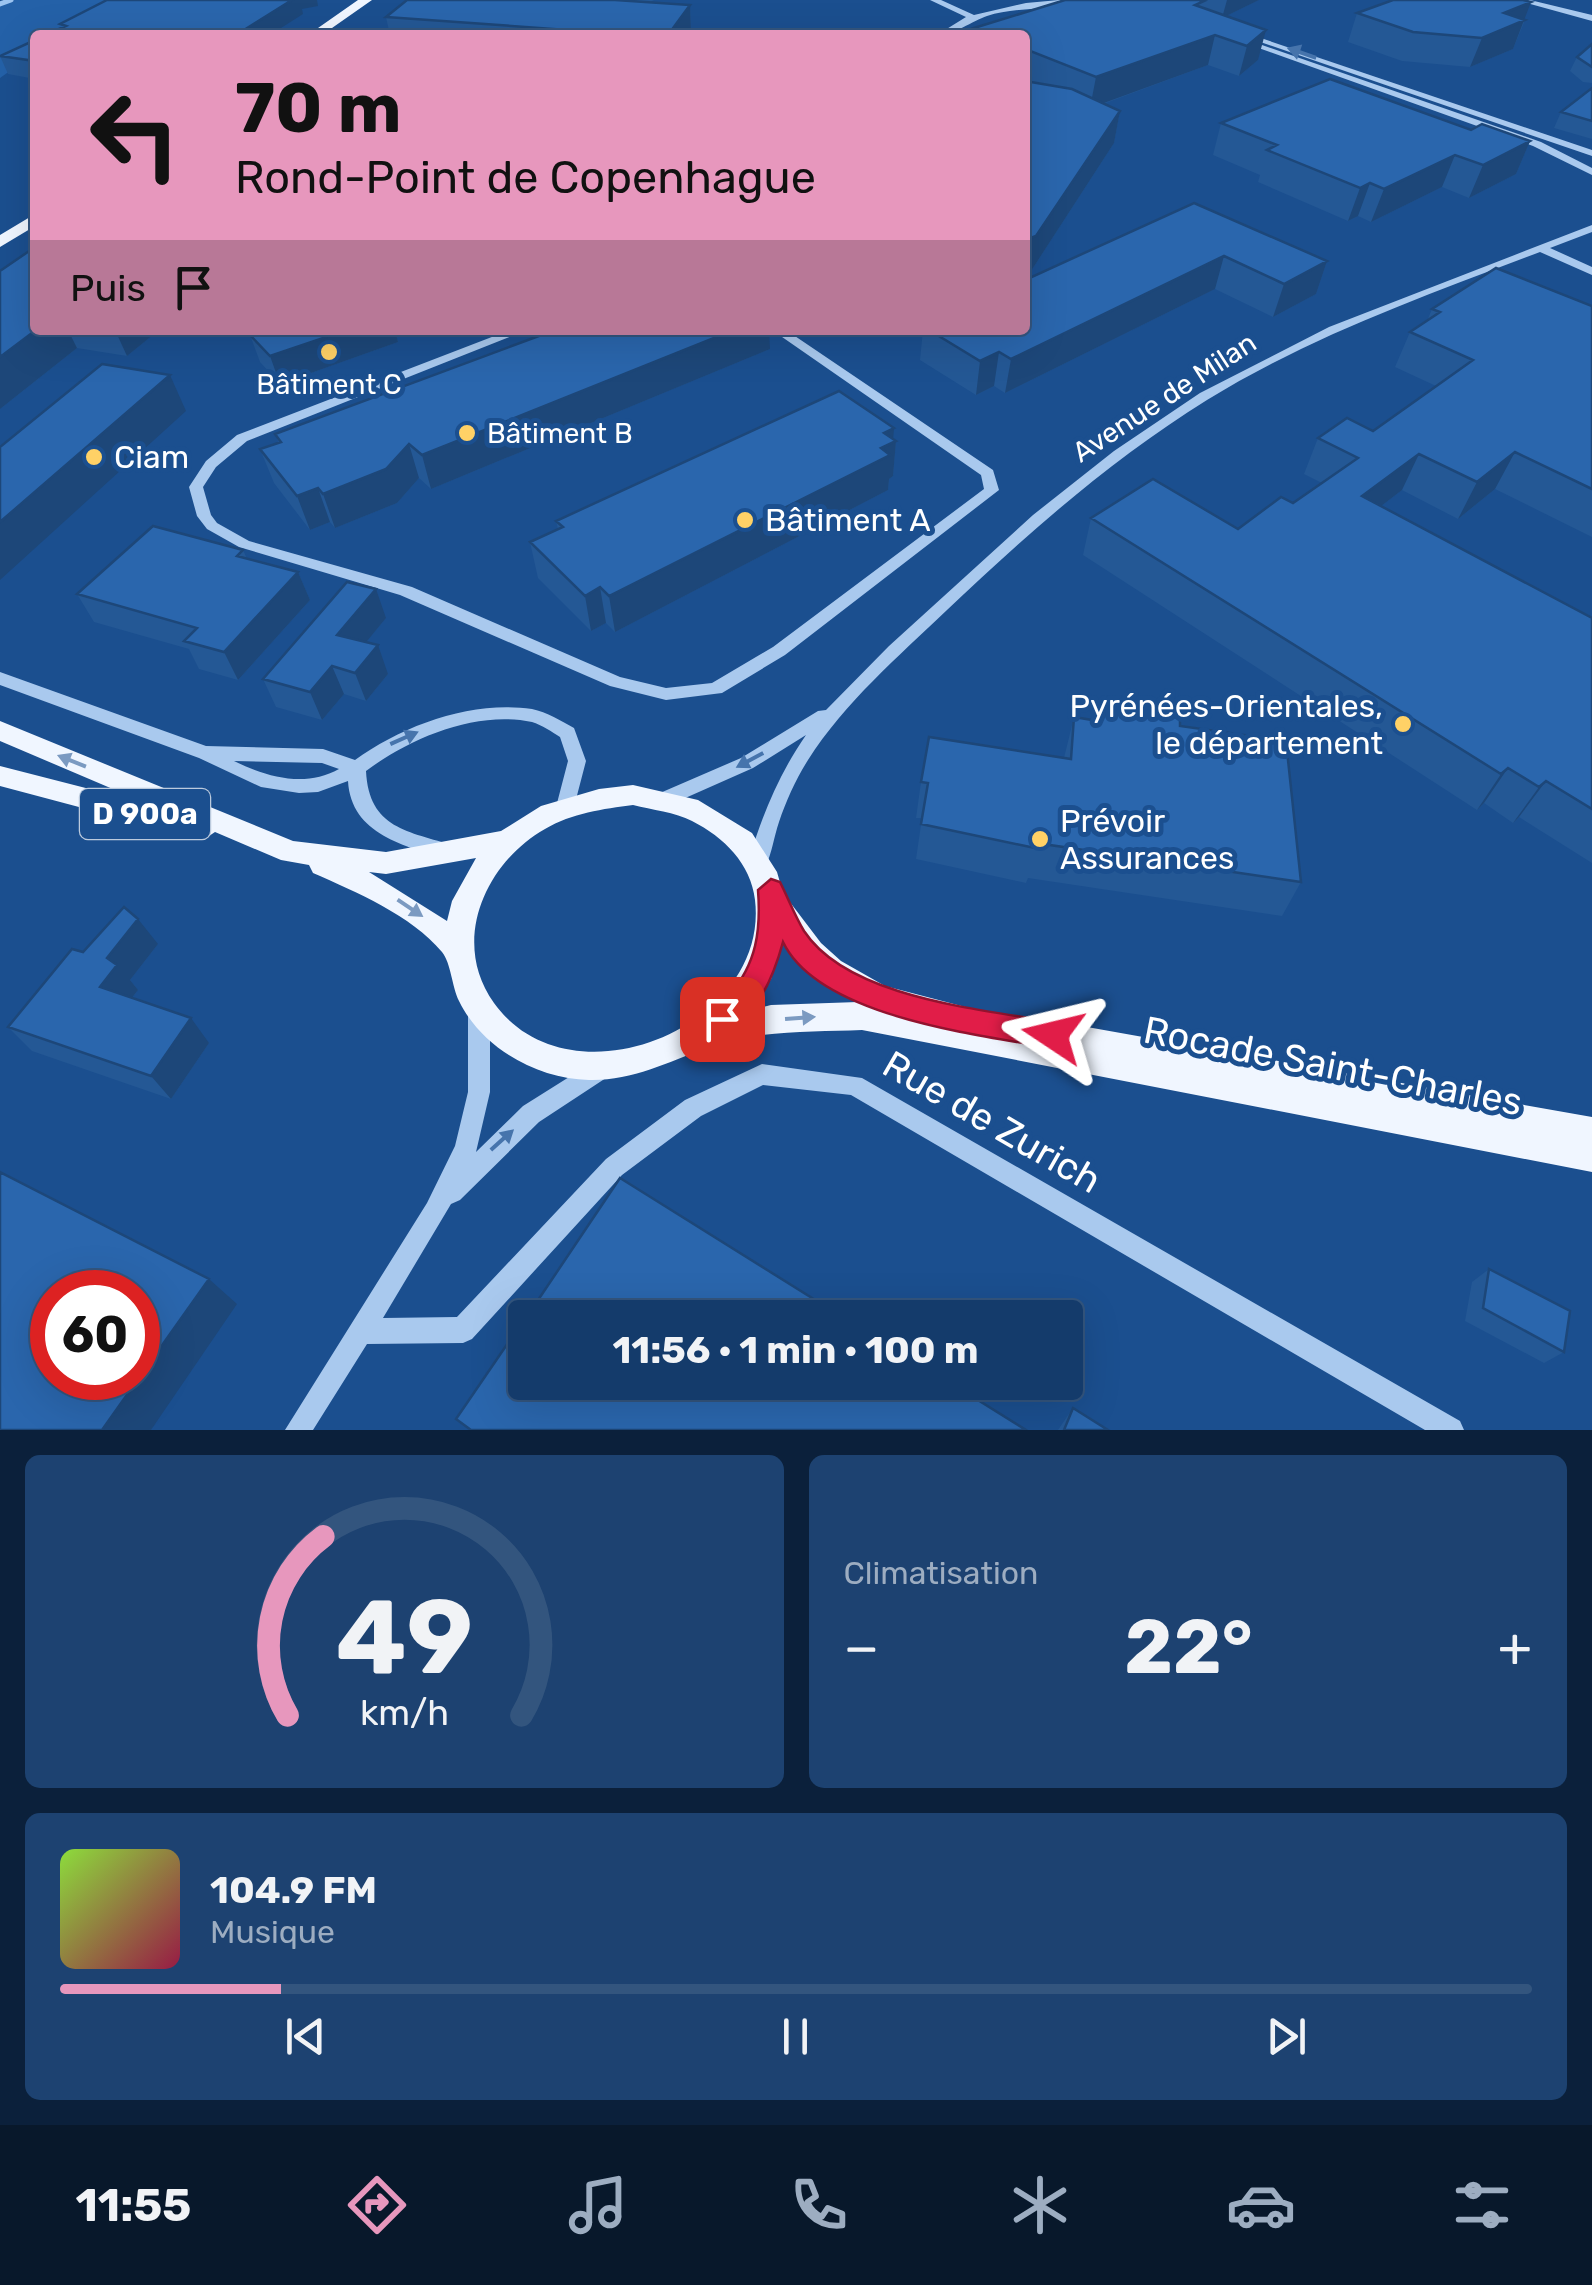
<!DOCTYPE html>
<html lang="fr">
<meta charset="utf-8">
<style>
:root{--surface:#143b6b;--page:#1d4271;--text:#f1f3f6;--muted:#9dadc1;--line:#33557e;--accent:#e797bd}
body{margin:0;font-family:Rubik,sans-serif;background:var(--page);color:var(--text);height:100vh;display:flex;flex-direction:column;font-size:38px;white-space:nowrap}
*{box-sizing:border-box;margin:0}
p{font-size:32px;color:var(--muted)}
.icon{flex:none;width:55px;height:55px;fill:none;stroke:currentColor;stroke-width:2;stroke-linecap:round;stroke-linejoin:round}
.map{position:relative;height:1430px;overflow:hidden}
.drawer{display:flex;flex-direction:column;gap:25px;padding:25px;background:#0b203b;flex:1}
.drawer>*{flex:none}
.hud{position:absolute;left:30px;top:30px;width:1000px;height:305px;border-radius:10px;box-shadow:0 10px 40px #0002,0 0 0 2px var(--line);background:#e797bd;color:#111;overflow:hidden}
.speed{position:absolute;left:30px;top:1270px;display:flex;gap:20px;font-size:50px;font-weight:700;text-align:center}
.speed>*{display:grid;place-content:center;width:130px;height:130px;border-radius:50%;background:var(--surface);box-shadow:0 10px 40px #0002,0 0 0 2px var(--line);line-height:1}
.speed .limit{border:15px solid #d22;background:#fff;color:#111}
.pin{position:absolute;display:grid;place-items:center;width:85px;height:85px;color:#fff;margin:-42px;border-radius:20px;box-shadow:0 5px 15px #0006}
.me{position:absolute;width:110px;margin:-55px;rotate:280deg;stroke-linejoin:round;filter:drop-shadow(0 0 8px #0008)}
.turn{display:flex;align-items:center;gap:35px;height:210px;padding:0 40px;font-size:45px}
.turn .icon{width:130px;height:130px;stroke-width:2.5}
.turn b{display:block;font-size:70px;line-height:85px}
.then{display:flex;align-items:center;height:95px;padding:0 40px;background:#0003;gap:20px;font-size:38px}
.big{font-size:75px;font-weight:700;line-height:1.1}
.drawer .widget{flex:1;display:flex;flex-direction:column;justify-content:center;gap:15px;min-width:0;padding:0 35px;border-radius:15px;background:var(--page)}
.drawer .dial{align-items:center;gap:0}
.dial svg{height:260px;overflow:visible;fill:none;stroke:var(--line);stroke-width:7;stroke-linecap:round;text-anchor:middle}
.dial text{fill:var(--text);stroke:none}
.song{display:flex;align-items:center;gap:30px}
.cover{width:120px;height:120px;border-radius:15px;background:linear-gradient(135deg,hsl(90 70% 55%),hsl(340 70% 35%))}
.played{height:10px;border-radius:5px;background:linear-gradient(90deg,var(--accent) 15%,var(--line) 15%)}
.keys{display:flex;justify-content:space-around;direction:ltr}
.heat{display:flex;justify-content:space-between;align-items:center;font-size:55px;direction:ltr}
.drawer .tiles{flex:1;display:grid;gap:25px;grid-template-columns:1fr 1fr}
.widget:last-child{grid-column:span 2}
.trip{position:absolute;left:508px;top:1300px;width:575px;height:100px;border-radius:10px;background:var(--surface);box-shadow:0 10px 40px #0002,0 0 0 2px var(--line);font-weight:700;line-height:100px;text-align:center}
.tab-bar{display:flex;height:160px;justify-content:space-around;align-items:center;background:#08182b;color:var(--muted)}
.tab-bar .icon{width:70px;height:70px}
.tab-bar .selected{color:var(--accent)}
.tab-bar b{font-size:45px;color:var(--text)}
.map>svg:first-child{display:block}
.green{fill:#2461a8}
.lines{fill:none;stroke-linecap:round;stroke-linejoin:round}
.stream{stroke:#9cc4f0;stroke-width:5}
.minor{fill:#a9c9ee;fill-rule:evenodd}
.major{fill:#f0f6ff;fill-rule:evenodd}
.wall{fill:#245895}
.shaded-wall{fill:#1d4779}
.building{fill:#2a66ad;stroke:#1d4779;stroke-width:2.5;fill-rule:evenodd}
.oneway{fill:#4674ac}
.oneway2{fill:#7b9ac1}
.route{fill:#e11d48;stroke:#92132f;stroke-width:2.5}
.poi-dot{fill:#ffd166;stroke:#1b4f8f;stroke-width:4}
.labels{text-anchor:middle;stroke-width:10;stroke-linejoin:round;paint-order:stroke}
.far-poi-label{font-size:28px;fill:#fff;stroke:#1b4f8f}
.far-street-label{font-size:28px;fill:#fff;stroke:#1b4f8f}
.shield{fill:#1b4f8f;stroke:#bbcadd;stroke-width:2.5}
.shield-label{font-size:30px;font-weight:bold;fill:#fff}
.poi-label{font-size:32px;fill:#fff;stroke:#1b4f8f;text-anchor:start}
.near-street-label{font-size:38px;fill:#fff;stroke:#1b4f8f}
</style>
<div class="map">
<svg width="1592" height="1430" viewBox="0 0 1592 1430">
<rect width="100%" height="100%" fill="#1b4f8f"/>
<path class="green" d="M7 0H132L66 35H35V53L0 78V2Z"/>
<g class="lines">
<path class="stream" d="M0 4 11 0"/>
<path class="minor" d="M930 0H941L974 15 1026 3 1059 0 1082 2C1057 11 1017 6 987 16 973 21 953 35 937 35L966 17Z
M1516 0H1530L1592 15V21Z
M1240 31 1592 150V156L1240 35Z
M1239 37 1541 142 1592 168V175L1533 146 1239 41Z
M1592 225V232L1550 248 1592 267V275L1540 252C1427 295 1311 336 1207 400 1112 459 1028 533 947 610 898 657 845 702 808 760 796 779 786 801 779 822 774 837 772 852 766 866L759 868 752 866 749 860C762 815 779 774 806 735L753 768 674 803H660L658 798 660 793 741 758 818 711 826 710 889 646 1033 515 1114 451 1200 393 1329 327Z
M510 330H527L247 441 216 467 203 487 211 515 217 523 249 541 412 587 620 677 666 688 712 683 773 647 984 489 981 475 772 330H786L993 470 999 490 785 655 722 693 666 700 610 686 400 595 239 547 207 529 197 516 189 487 206 461 237 435Z
M0 672 206 746 323 749 355 760C403 725 472 700 532 709 547 712 561 721 574 728L586 761 574 807 572 812H558L556 807 568 761 560 737C552 732 542 725 532 722 476 710 410 738 366 771 369 829 408 831 455 846L458 852 455 858 448 860C406 846 351 835 348 781L318 792 299 793 261 787 199 758 0 685ZM234 761 322 763 339 769C305 788 267 777 234 761Z
M479 1002 487 1005 490 1012V1092L476 1152 523 1106 593 1062 601 1059 609 1062 612 1069 609 1076 539 1122 460 1200 451 1204 383 1318 457 1317 606 1159 685 1100 762 1064 862 1078 1460 1421 1464 1430H1425L851 1095 763 1085 701 1116 622 1175 472 1339 463 1343 367 1344 313 1430H285L427 1203 455 1146 468 1092V1012L471 1005Z"/>
<path class="major" d="M358 0H372L322 35H308Z
M35 214V226L0 247V235Z
M0 721 293 841 386 852 501 831 541 806 599 789 633 785 698 800 752 833 777 872 783 893 821 943 841 961 885 986 973 1009 975 1023 1016 1031 1020 1021 1031 1017 1592 1117V1172L862 1030C811 1032 753 1030 705 1048 667 1063 631 1081 589 1080 537 1079 482 1048 459 1001 452 987 451 963 442 952 411 915 356 892 313 873L309 865 281 860 215 832 203 840 0 786V766L148 804 0 741ZM633 805C652 810 675 812 692 821 724 837 751 864 755 900 770 1027 570 1109 494 1003 450 942 485 863 545 829 572 813 603 809 633 805ZM476 858 452 901 447 921 369 872 386 874ZM783 940 820 980 858 1002 771 1005 750 1010 771 979Z"/>
</g>
<path class="wall" d="M407 0H654L650 2 690 5 691 32 689 35H390L386 17Z
M1065 0H1259L1226 16 1258 60 1239 76 1208 65 1103 104 1120 111 1114 143 1031 271 1025 273V35H974V28Z
M1357 13 1524 19 1525 20 1513 49 1470 67 1402 61 1348 42Z
M35 40V79L8 74 0 56Z
M1592 44V83L1583 82 1570 71 1577 57Z
M1592 88V139L1554 128 1561 112Z
M1221 123 1471 130 1530 141 1516 174 1469 198 1442 187 1371 222 1358 216 1348 221 1258 182 1260 175 1213 155Z
M1194 203 1327 261 1316 294 1273 317 1215 289 1005 393 994 386 976 395 920 360 923 330H1025Z
M1592 306V537L1495 489 1458 519 1402 490 1381 506 1592 618V863L1519 817 1513 823 1484 803 1477 810 1083 555 1091 518 1238 529 1293 503 1322 483 1304 474 1318 438 1373 431 1436 386 1395 367 1410 332 1427 321 1432 309Z
M35 330H159L127 356 77 348 0 409Z
M265 330H395L398 342 280 384 260 362 250 335Z
M770 349 431 489 419 478 397 503 335 528 330 522 310 530 274 483 260 449 279 443 275 434Z
M893 439 896 441 893 476 889 479 888 490 615 632 606 623 591 631 538 578 530 542 558 529 556 521Z
M243 550 247 559 298 572 310 600 238 680 199 669 189 649 94 622 77 594Z
M386 618 366 642 388 674 366 701 344 694 322 720 276 707 263 679Z
M1099 702 1180 726 1301 882 1282 916 1028 878 1026 883 916 859 922 818H916L921 782 1064 758 1074 717 1094 721Z
M158 944 130 980 138 990 132 998 209 1043 171 1099 32 1051 8 1027 83 952Z
M1489 1269 1564 1352 1544 1363 1465 1321 1472 1282Z
M1073 1408 1108 1430H1058Z"/>
<path class="shaded-wall" d="M292 0H317L318 6 302 9 303 14 270 35H236Z
M1227 0H1259L1222 18Z
M1531 2 1513 49 1470 67 1482 38 1504 13Z
M690 5 691 32 689 35H668Z
M1266 30 1258 60 1239 76 1247 46Z
M1215 35 1208 65 1090 108 1096 77Z
M1120 111 1114 143 1031 271 1025 273V240Z
M1530 141 1516 174 1469 198 1483 165Z
M1455 155 1442 187 1371 222 1384 189Z
M1370 183 1358 216 1348 221 1360 188Z
M1224 256 1215 289 1005 393 1011 359Z
M1327 261 1316 294 1273 317 1284 284Z
M36 330H68L77 348 0 409V357Z
M115 330H159L127 356Z
M347 330H395L398 342 280 384 270 356Z
M734 330H769L770 349 431 489 422 455Z
M999 352 994 386 976 395 980 361Z
M170 375 186 411 0 580V522Z
M894 428 893 442 896 441 893 476 889 479 888 490 615 632 609 596Z
M409 444 419 478 397 503 335 528 323 494Z
M1515 452 1495 489 1458 519 1477 482Z
M1419 454 1402 490 1346 533 1362 496Z
M318 488 330 522 310 530 297 496Z
M298 572 310 600 238 680 224 652Z
M600 587 606 623 591 631 585 596Z
M376 589 386 618 349 663 337 635Z
M378 645 388 674 366 701 355 673Z
M332 666 344 694 322 720 310 692Z
M1508 768 1484 803 1477 810 1501 774Z
M1546 781 1519 817 1513 823 1539 787Z
M138 919 158 944 130 980 138 990 121 1012 100 987 107 958Z
M191 1018 209 1043 171 1099 151 1076Z
M209 1279 237 1304 151 1430H102Z"/>
<path class="building" d="M107 0H292L236 35H45L66 26 60 24Z
M407 0H615L690 5 668 35H594L596 32 386 17Z
M1065 0H1199L1204 1 1195 5 1266 30 1247 46 1215 35 1096 77 1025 49V35H991L974 28Z
M1393 0H1523L1531 2 1504 13 1525 20 1482 38 1413 32 1357 13Z
M35 40V61L0 56Z
M1592 44V67L1577 57Z
M1330 79 1471 130 1482 124 1530 141 1483 165 1455 155 1384 189 1370 183 1360 188 1267 150 1277 145 1221 123Z
M1025 81 1072 89 1120 111 1036 236 1025 240Z
M1592 88V121L1561 112Z
M1194 203 1327 261 1284 284 1224 256 1011 359 999 352 980 361 929 330H1025V280Z
M35 247 36 330 0 357V271Z
M1496 268 1592 306V489L1515 452 1477 482 1419 454 1362 496 1592 618V809L1546 781 1539 787 1508 768 1501 774 1091 518 1153 479 1238 529 1281 497 1293 503 1358 458 1318 438 1347 418 1373 431 1473 360 1410 332 1440 312 1432 309Z
M265 330H347L270 356 250 335Z
M555 330H734L422 455 409 444 386 469 323 494 318 488 297 496 260 449 281 442 275 434Z
M102 364 170 375 0 522V447Z
M839 391 894 428 884 433 896 441 881 448 890 455 609 596 600 587 585 596 530 542 563 527 556 521Z
M153 526 243 550 237 556 298 572 224 652 184 641 197 628 77 594Z
M347 582 376 589 337 635 378 645 355 673 332 666 310 692 263 679Z
M1099 702 1180 714V726L1286 741 1301 882 1036 843 1035 848 921 824 928 783 921 782 929 737 1071 759 1074 717 1098 721Z
M124 907 138 919 107 958 117 965 100 987 191 1018 151 1076 8 1027 72 949 83 952Z
M0 1172 209 1279 102 1430H0ZM52 1292H138V1378H52Z
M620 1178 844 1318H526Z
M1489 1269 1570 1311 1564 1352 1483 1308Z
M525 1318V1382H949L1026 1430H471L456 1419Z
M1073 1408 1108 1430H1064Z"/>
<defs><path id="oneway-solid" d="M-6-.8H1V-3.2L6.5 0L1 3.2V.8H-6Z" transform="scale(2.5)"/></defs>
<g class="oneway">
<use href="#oneway-solid" transform="translate(1302 53) rotate(-161)"/>
<use href="#oneway-solid" transform="translate(404 738) rotate(-24)"/>
<use href="#oneway-solid" transform="translate(750 760) rotate(152)"/>
<use href="#oneway-solid" transform="translate(502 1140) rotate(-42)"/>
</g>
<g class="oneway2">
<use href="#oneway-solid" transform="translate(72 761) rotate(-158)"/>
<use href="#oneway-solid" transform="translate(410 908) rotate(34)"/>
<use href="#oneway-solid" transform="translate(800 1018) rotate(-4)"/>
</g>
<path class="route" d="M771 879 780 882C788 898 795 916 804 931 848 998 980 1009 1053 1022L1063 1026 1067 1035 1063 1044 1053 1048C979 1035 819 1017 783 942 774 975 757 1019 722 1032L712 1028 708 1019C713 1008 721 1004 729 995 757 964 761 929 758 890Z"/>
<g class="poi-dot">
<circle cx="329" cy="352" r="10"/>
<circle cx="467" cy="433" r="10"/>
<circle cx="94" cy="457" r="10"/>
<circle cx="745" cy="520" r="10"/>
<circle cx="1403" cy="724" r="10"/>
<circle cx="1040" cy="839" r="10"/>
</g>
<g class="labels">
<g class="far-poi-label">
<text x="329" y="394">Bâtiment C</text>
<text x="487" y="443" text-anchor="start">Bâtiment B</text>
</g>
<g class="far-street-label">
<text transform="translate(1164 397) rotate(-33)" y="10">Avenue de Milan</text>
</g>
<rect class="shield" x="80" y="789" width="130" height="50" rx="8"/>
<g class="shield-label">
<text x="145" y="824">D 900a</text>
</g>
<g class="poi-label">
<text x="114" y="468">Ciam</text>
<text x="765" y="531">Bâtiment A</text>
<text x="1383" y="717" text-anchor="end">Pyrénées-Orientales,<tspan x="1383" dy="37">le département</tspan></text>
<text x="1060" y="832">Prévoir<tspan x="1060" dy="37">Assurances</tspan></text>
</g>
<g class="near-street-label">
<text transform="translate(1333 1066) rotate(11)" y="13">Rocade Saint-Charles</text>
<text transform="translate(992 1122) rotate(30)" y="13">Rue de Zurich</text>
</g>
</g>
</svg>
<div class="speed"><div class="limit">60</div></div>
<div class="pin" style="left:722px;top:1019px;background:#d93025"><svg class="icon" aria-label="arrive" viewBox="0 0 24 24"><path d="M6 21V4h12l-3 4 3 4H6"/></svg></div>
<svg class="me" style="left:1053px;top:1035px" viewBox="-20 -20 40 40"><path d="M0-17L14 15 0 8-14 15z" fill="#e11d48" stroke="#fff" stroke-width="4"/></svg>
<div class="trip">11:56 · 1 min · 100 m</div>
<div class="hud">
<div class="turn"><svg class="icon" aria-label="left" viewBox="0 0 24 24"><path d="M17 20v-9H6M10 6l-5 5 5 5"/></svg><div><b>70 m</b>Rond-Point de Copenhague</div></div>
<div class="then">Puis<svg class="icon" aria-label="arrive" viewBox="0 0 24 24"><path d="M6 21V4h12l-3 4 3 4H6"/></svg></div>
</div>
</div>
<section class="drawer">
<div class="tiles">
<div class="widget dial"><svg viewBox="0 0 100 80">
<path d="M14 69A42 42 0 1 1 86 69"/>
<path d="M14 69A42 42 0 0 1 25 14" stroke="#e797bd"/>
<text x="50" y="56" font-size="32" font-weight="700">49</text>
<text x="50" y="72" font-size="11">km/h</text>
</svg></div>
<div class="widget"><p>Climatisation</p>
<div class="heat"><a>−</a><b class="big">22°</b><a>+</a></div>
</div>
<div class="widget">
<div class="song"><i class="cover"></i><div><b>104.9 FM</b><p>Musique</p></div></div>
<div class="played"></div>
<div class="keys"><svg class="icon" aria-label="previous" viewBox="0 0 24 24"><path d="M18 5L8 12l10 7zM5 5v14"/></svg><svg class="icon" aria-label="pause" viewBox="0 0 24 24"><path d="M8 5v14M16 5v14"/></svg><svg class="icon" aria-label="next" viewBox="0 0 24 24"><path d="M6 5l10 7-10 7zM19 5v14"/></svg></div>
</div>
</div>
</section>
<nav class="tab-bar">
<b>11:55</b>
<svg class="icon selected" aria-label="directions" viewBox="0 0 24 24"><path d="M12 3l9 9-9 9-9-9zM9 14v-3h6M13 9l2 2-2 2"/></svg>
<svg class="icon" aria-label="music" viewBox="0 0 24 24"><path d="M9 18V5l10-2v13"/><circle cx="6" cy="18" r="3"/><circle cx="16" cy="16" r="3"/></svg>
<svg class="icon" aria-label="phone" viewBox="0 0 24 24"><path d="M5 4h4l2 5-3 2q2 4 5 5l2-3 5 2v4C11 20 4 13 5 4z"/></svg>
<svg class="icon" aria-label="climate" viewBox="0 0 24 24"><path d="M12 3v18M4 7l16 10M4 17L20 7"/></svg>
<svg class="icon" aria-label="car" viewBox="0 0 24 24"><path d="M5 17H2v-5l4-1 3-4h7l3 4 3 1v5h-3M9 17h6M6 11h13"/><circle cx="7" cy="17" r="2"/><circle cx="17" cy="17" r="2"/></svg>
<svg class="icon" aria-label="filters" viewBox="0 0 24 24"><path d="M4 7h16M4 17h16"/><circle cx="9" cy="7" r="2"/><circle cx="15" cy="17" r="2"/></svg>
</nav>
